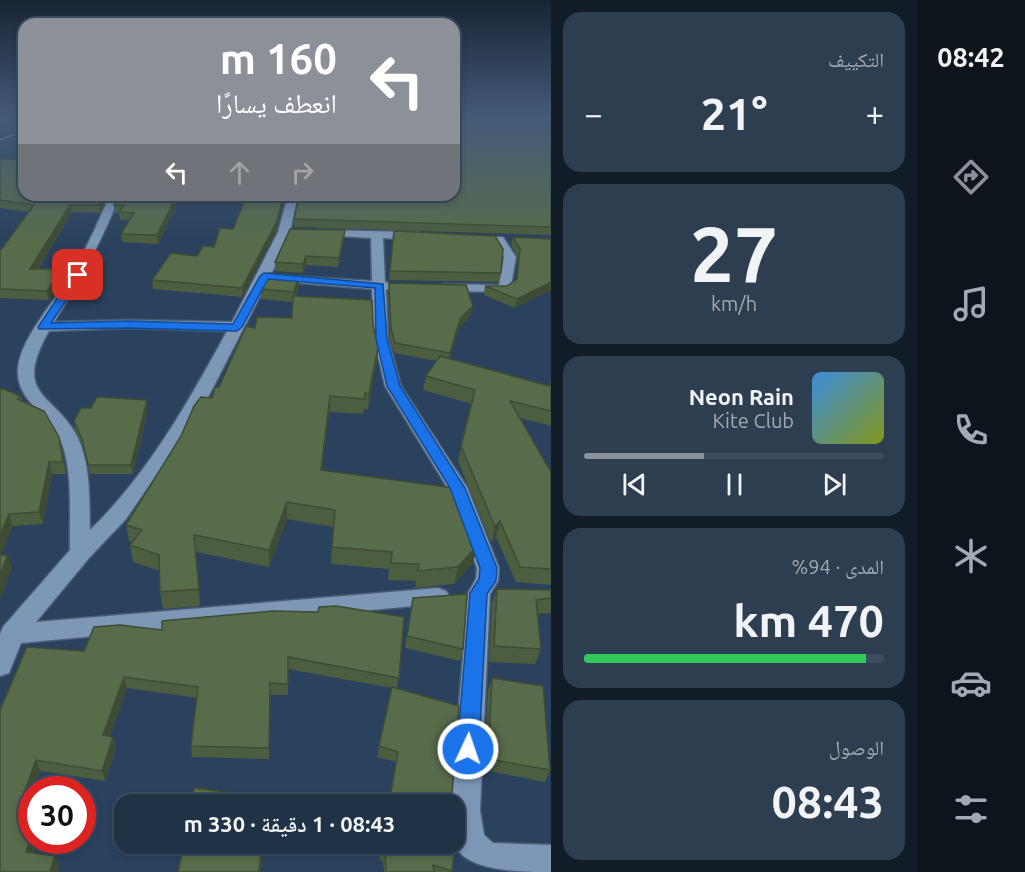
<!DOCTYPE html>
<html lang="ar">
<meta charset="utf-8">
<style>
:root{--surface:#203246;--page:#2d3e51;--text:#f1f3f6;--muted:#a2aab3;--line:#3d4d5f;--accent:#8c9099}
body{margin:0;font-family:Ubuntu,"Noto Naskh Arabic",sans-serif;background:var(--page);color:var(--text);direction:rtl;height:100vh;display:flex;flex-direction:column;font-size:22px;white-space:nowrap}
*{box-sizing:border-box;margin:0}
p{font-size:20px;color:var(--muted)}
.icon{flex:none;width:33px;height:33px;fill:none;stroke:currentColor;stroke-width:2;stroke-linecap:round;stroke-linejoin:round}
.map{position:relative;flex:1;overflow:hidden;direction:ltr}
.panel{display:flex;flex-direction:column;gap:12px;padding:12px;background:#121c26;width:366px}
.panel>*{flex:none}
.guide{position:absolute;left:18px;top:18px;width:442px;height:183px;border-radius:18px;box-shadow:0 3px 9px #0003,0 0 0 2px var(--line);direction:rtl;background:#8c9099;color:#fff;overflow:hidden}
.speed{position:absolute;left:18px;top:776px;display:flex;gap:12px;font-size:30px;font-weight:700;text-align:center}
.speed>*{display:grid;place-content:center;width:78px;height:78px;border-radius:50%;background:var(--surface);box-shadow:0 3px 9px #0003,0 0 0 2px var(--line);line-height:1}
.speed .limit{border:9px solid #d22;background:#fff;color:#111}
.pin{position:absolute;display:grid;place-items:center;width:51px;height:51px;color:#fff;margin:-26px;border-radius:12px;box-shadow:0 3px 9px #0006}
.me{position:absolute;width:66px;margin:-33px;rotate:3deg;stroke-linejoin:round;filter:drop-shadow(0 0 4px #0008)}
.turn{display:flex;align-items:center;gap:21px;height:126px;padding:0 24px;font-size:27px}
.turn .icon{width:78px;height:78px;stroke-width:2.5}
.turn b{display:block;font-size:42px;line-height:51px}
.lanes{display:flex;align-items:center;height:57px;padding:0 24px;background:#0003;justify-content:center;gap:30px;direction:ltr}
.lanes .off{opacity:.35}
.big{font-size:45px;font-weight:600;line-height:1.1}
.panel .widget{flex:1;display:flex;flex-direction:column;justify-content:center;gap:9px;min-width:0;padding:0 21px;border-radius:18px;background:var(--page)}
.panel .dial{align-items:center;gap:0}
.dial b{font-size:78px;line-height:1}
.song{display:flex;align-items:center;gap:18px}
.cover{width:72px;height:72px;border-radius:9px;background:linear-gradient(135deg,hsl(210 70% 55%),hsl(70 70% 35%))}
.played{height:6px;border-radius:3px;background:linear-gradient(90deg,var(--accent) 40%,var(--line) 40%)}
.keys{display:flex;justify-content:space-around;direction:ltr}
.heat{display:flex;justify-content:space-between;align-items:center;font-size:33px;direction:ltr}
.charge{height:9px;border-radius:4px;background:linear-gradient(90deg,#34c759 94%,var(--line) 0)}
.trip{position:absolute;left:114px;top:794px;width:351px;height:60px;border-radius:18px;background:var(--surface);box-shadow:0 3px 9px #0003,0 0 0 2px var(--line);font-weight:600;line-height:60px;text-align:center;direction:rtl}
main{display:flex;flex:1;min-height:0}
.tab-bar{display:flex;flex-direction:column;width:108px;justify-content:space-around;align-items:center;background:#0d141c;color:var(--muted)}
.tab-bar .icon{width:42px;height:42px}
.tab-bar .current{color:var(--accent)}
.tab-bar b{font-size:27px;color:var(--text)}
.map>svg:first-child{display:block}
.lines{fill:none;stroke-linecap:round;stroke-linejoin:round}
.stream{fill:#6699d1;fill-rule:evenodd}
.minor-casing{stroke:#4b5d72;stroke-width:3}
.minor{fill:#7d97b7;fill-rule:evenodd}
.wall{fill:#4c5d40}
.shaded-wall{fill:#3e4c34}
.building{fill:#586c4b;stroke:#3e4c34;stroke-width:1.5}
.route{fill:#1a73e8;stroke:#114b97;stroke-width:1.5}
</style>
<main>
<nav class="tab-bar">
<b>08:42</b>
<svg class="icon current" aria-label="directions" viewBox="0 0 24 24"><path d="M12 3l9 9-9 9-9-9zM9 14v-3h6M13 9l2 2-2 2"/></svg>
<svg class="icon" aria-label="music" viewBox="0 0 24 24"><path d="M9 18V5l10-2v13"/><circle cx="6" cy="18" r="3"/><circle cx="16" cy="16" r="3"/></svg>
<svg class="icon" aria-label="phone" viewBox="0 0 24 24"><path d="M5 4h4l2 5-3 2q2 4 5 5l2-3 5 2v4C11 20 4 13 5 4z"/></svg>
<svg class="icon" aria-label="climate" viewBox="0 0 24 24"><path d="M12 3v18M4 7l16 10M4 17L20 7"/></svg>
<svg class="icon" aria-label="car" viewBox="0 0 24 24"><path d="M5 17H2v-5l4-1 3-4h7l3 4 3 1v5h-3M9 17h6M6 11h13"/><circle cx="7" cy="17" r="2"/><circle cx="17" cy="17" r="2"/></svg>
<svg class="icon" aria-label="filters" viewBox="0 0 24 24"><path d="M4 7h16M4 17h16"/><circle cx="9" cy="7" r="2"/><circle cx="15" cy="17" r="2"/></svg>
</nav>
<section class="panel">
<div class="widget"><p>التكييف</p>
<div class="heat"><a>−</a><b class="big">21°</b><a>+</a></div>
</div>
<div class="widget dial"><b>27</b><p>km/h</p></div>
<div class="widget">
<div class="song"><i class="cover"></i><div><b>Neon Rain</b><p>Kite Club</p></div></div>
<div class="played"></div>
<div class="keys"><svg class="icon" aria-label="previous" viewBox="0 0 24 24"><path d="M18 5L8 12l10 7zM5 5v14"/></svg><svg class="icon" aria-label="pause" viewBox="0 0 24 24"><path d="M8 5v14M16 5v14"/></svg><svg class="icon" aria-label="next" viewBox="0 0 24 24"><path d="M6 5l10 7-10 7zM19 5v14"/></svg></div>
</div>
<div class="widget"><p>المدى · 94%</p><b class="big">470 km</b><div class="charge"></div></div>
<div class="widget"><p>الوصول</p><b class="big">08:43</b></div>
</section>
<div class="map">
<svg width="551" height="872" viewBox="0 0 551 872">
<rect width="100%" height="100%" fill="#2b425e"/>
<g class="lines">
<path class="stream" d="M23 130H24V132L0 141V139Z"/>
<defs>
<path id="minor" d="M110 195H120C102 241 80 281 54 322L128 320 232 322 278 232 288 195H298L290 232 271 275 372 281 371 238 322 235 318 234V230L417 232 423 236 417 240 383 238 385 282 396 286 386 290 388 339 401 386 467 487 499 568 498 581 490 594 480 810 484 835 493 843 551 845V872C522 872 460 872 454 841 453 829 454 816 454 804H451L468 593 476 579 477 568 447 487 385 386 374 339 372 289 276 281 270 277 204 405 126 519 89 558 36 622 438 588 446 591 450 597 446 603 21 643 9 673 0 676V634L3 627 70 550C69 517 74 466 59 437 47 412 15 400 18 368 21 337 56 300 72 273 87 248 98 222 110 195ZM128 328 227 331C189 401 148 474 90 530 89 501 91 465 78 438 55 392 11 398 49 331Z
M495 237H503L516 257 510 292 439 291V285L444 284 499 285 504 257 493 239Z"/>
</defs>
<use href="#minor" class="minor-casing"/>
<use href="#minor" class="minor"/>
</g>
<path class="wall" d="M551 117V235L294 227V219Z
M0 159 24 195H109L100 213 72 212 38 269H62L64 278 49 300 0 298V251L29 212 0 208Z
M118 195H178L175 200 176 207 158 244 122 242 121 234 129 220H120L119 213H115L114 205Z
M233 229 276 231 242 297 153 289 152 280 214 247Z
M394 231 501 273 499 282 389 280Z
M513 237 551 239 515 308 484 295 485 286H507L516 280 518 257 511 245Z
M344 239 338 267 306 265 303 273 275 271V262Z
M299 275V285L296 297 373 325 378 347 377 361 368 409H364L363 414 329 412 322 470 477 546 473 563 454 584 415 588 416 581 388 580 389 569 331 564 333 527 287 519 269 567 196 552 200 606 163 609 160 592V571L133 562 130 545 132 543 129 541 126 525 219 387 255 328 292 318 293 302 261 299V289Z
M389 283 471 315 459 329 449 359 549 386 551 382V426L520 418 551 472V585L516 582 496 537 491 542 458 461 472 404 423 390 426 376 437 361 394 353 390 339 388 292Z
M2 388 21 396 22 401 62 450 66 474H52L43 524 13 526 1 555 12 567 0 599Z
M148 409 133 474H90L84 448 75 430 74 421Z
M497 589 551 590V613L538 614 541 649 535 664 489 662 492 604Z
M413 598 463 649 460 661 405 648Z
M120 625 399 678 397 688 452 794V872H384L383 861 379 860 396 762 377 757 392 688 288 669V695H270L269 759 192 757 191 746 197 698 127 688 110 736 113 737 116 748 105 781 40 771 34 789H32V796L27 807 32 840H39L34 853 59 866 0 872V710Z
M492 678 550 770 545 782 484 770 488 690Z"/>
<path class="shaded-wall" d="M104 195H109L100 213 99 205Z
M173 195H178L175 200 176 207 158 244 157 235 171 199Z
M284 195H286L276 231 242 297V288Z
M70 205 72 212 32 277 30 269Z
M345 230 344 239 338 267 339 258Z
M306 256V265L303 273V264Z
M62 269 64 278 49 300 47 291Z
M299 275V285L294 302V292Z
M551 282V290L515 308 517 299Z
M473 306 471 315 459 329 448 363 450 353 460 319Z
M378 347 377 361 368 409 369 394Z
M330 396 329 412 320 486 321 470Z
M147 400 148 409 133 474 131 465Z
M49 462 52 474 43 524 39 512Z
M287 502V519L269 567V550Z
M9 514 13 526 0 558V535Z
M500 521 496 537 491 542 495 527Z
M477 546 473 563 454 584 458 567Z
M8 555 12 567 0 599V575Z
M124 677 127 688 106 746 103 735Z
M113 737 116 748 105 781 102 771Z
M36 760 40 771 34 789H32V796L24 817 19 807Z
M32 836V840H39L31 863 26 852Z
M262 843H264L261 872H259Z
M55 856 59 866 58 872H50Z"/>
<path class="building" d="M454 117H551V227L294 219 299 195H454Z
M0 159H24V195H104L99 205H70L30 269H62L47 291 0 289V251L34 205 0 200Z
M118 195H173L171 199H175L157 235 121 234 134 213 119 212 124 205H114Z
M247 195H284L276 223 242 288 152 280 171 253 197 256 203 246 214 247 220 228 233 229Z
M290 229 345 230 339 258 306 256 303 264 275 262Z
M394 231 495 236 503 249 501 273 390 271Z
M513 237 551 239V282L517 299 485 286H507L517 279 520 249Z
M269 273 299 275 294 292 261 289Z
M389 283 466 285 473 306 460 319 450 353 395 343 391 329Z
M293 296 372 300 373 325 378 347 369 394 365 393V399L330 396 321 470 454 488 477 546 458 567 418 571 419 564 391 563 392 552 332 547 335 510 287 502 269 550 194 535 199 589 160 592 159 555 130 545 142 530 126 525 181 436 194 406 201 397 212 398 215 387H219L246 326 255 328 257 317 292 318Z
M440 356 549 386 550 382H551V411L510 401 551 472V569L520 567 500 521 495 527 461 446 475 390 426 376Z
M0 388 21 396 17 399 44 411 59 437 63 462H49L39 512 9 514 0 535Z
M97 397 147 400 131 465H88L82 439 74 421 81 408H91Z
M0 555H8L0 575Z
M497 589 551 590V598L536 600 541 649 494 646Z
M467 594 463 649 407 636 413 598Z
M336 606 404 617 399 678 288 657V684L270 683 269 748 191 746 198 687 124 677 103 735 113 737 102 771 36 760 19 807 32 808V836L26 852 55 856 50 872H0V710L27 647 84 651 94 627 120 625 162 630V621L273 611 318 612 319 607Z
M492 678 543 686 550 770 488 759Z
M392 687 459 706 452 794 454 796 456 833 452 871 433 865 434 872H386L385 851 381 850 382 843H454V804H389L398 752 379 746Z
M194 788 267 797V804H191Z
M184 843H262L259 872H178Z"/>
<linearGradient id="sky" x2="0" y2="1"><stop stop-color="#182434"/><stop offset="0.49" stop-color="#445a79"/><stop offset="1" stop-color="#445a79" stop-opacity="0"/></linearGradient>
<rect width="551" height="239" fill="url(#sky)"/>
<path class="route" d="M78 272 83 275 51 323 128 321 233 324 260 276 264 273 383 284 387 339 400 386 465 488 497 568 496 581 487 594 479 749 475 756 468 759 461 756 457 749 470 593 479 579 480 568 450 488 387 386 376 339 375 288 268 279 242 327 237 331 128 328 39 329 38 327 74 273Z"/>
</svg>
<div class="speed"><div class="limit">30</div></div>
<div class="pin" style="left:78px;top:275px;background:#d93025"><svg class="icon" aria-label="arrive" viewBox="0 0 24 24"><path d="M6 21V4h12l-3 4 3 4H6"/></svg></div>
<svg class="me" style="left:468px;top:749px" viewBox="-20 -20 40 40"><circle r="17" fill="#1a73e8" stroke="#fff" stroke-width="3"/><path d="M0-11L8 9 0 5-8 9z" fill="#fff"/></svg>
<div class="trip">08:43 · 1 دقيقة · 330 m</div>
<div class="guide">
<div class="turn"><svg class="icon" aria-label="left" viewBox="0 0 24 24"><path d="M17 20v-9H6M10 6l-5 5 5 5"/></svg><div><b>160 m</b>انعطف يسارًا</div></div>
<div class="lanes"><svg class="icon" aria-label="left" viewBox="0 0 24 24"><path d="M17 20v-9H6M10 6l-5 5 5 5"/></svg><svg class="icon off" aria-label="ahead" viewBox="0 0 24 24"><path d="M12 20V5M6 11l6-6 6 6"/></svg><svg class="icon off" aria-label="right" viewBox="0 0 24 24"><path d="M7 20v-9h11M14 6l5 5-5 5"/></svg></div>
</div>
</div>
</main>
